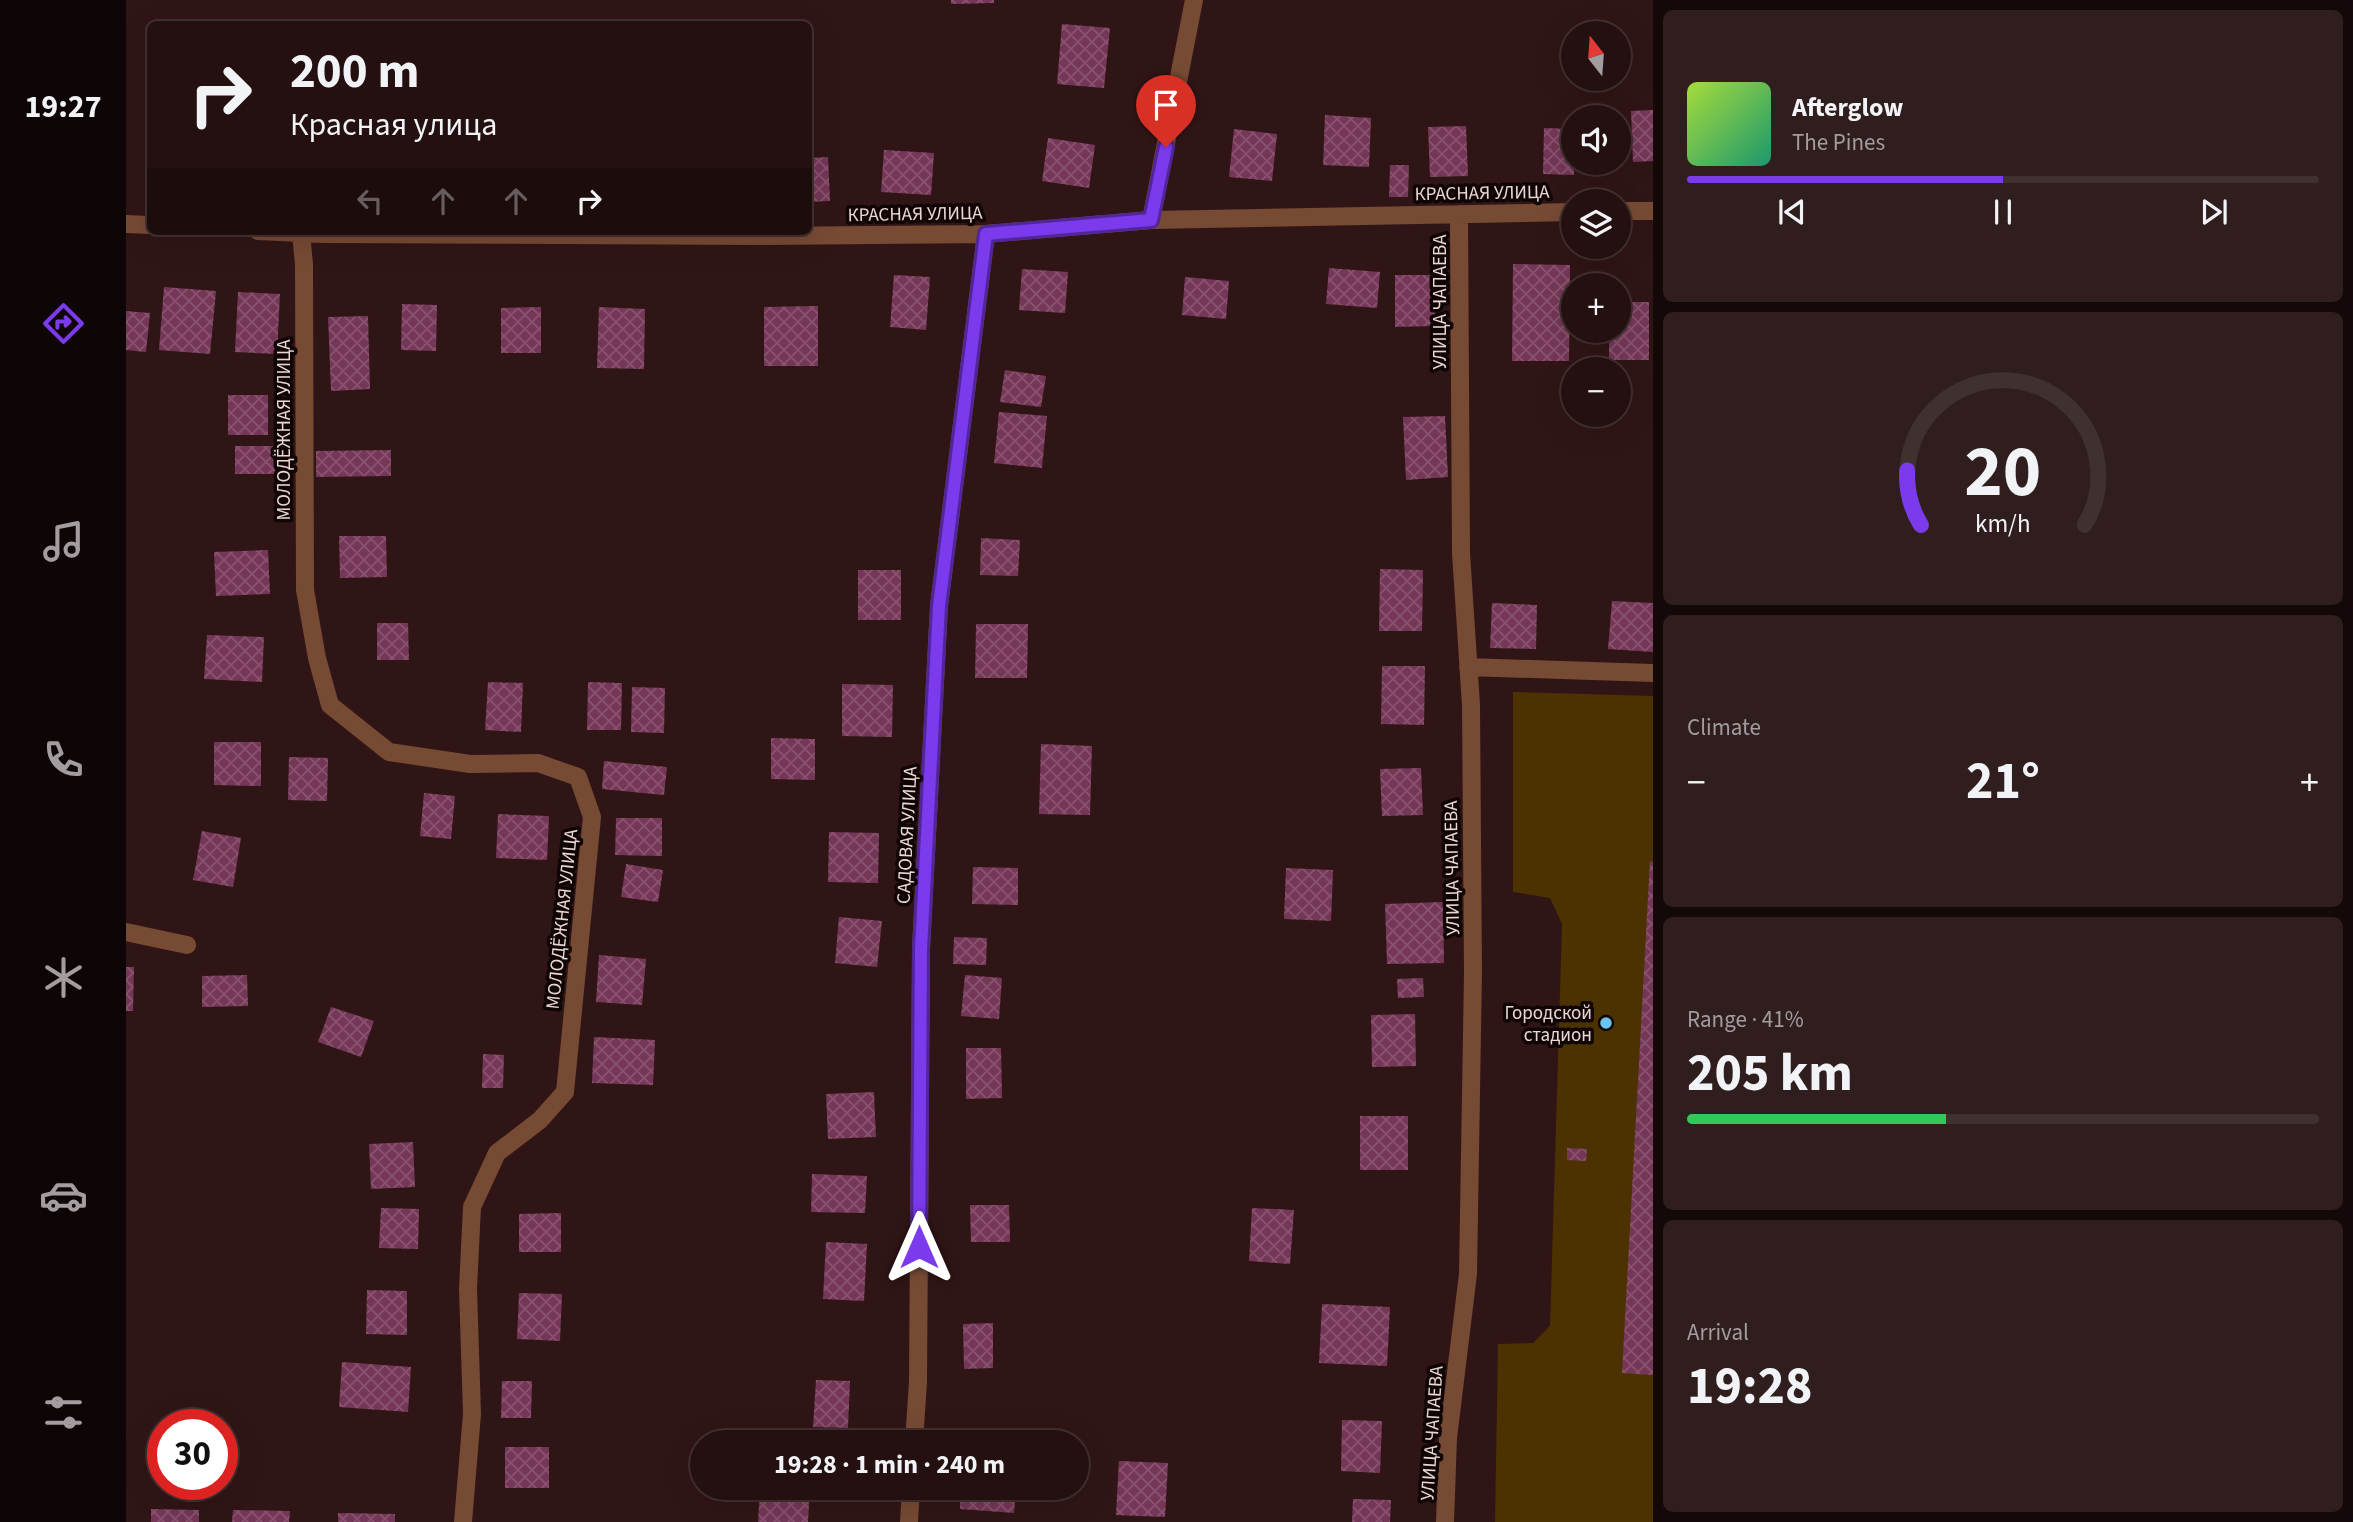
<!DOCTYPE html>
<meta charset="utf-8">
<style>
:root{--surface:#241010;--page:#301e1e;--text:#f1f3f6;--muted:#a39d9f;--line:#413030;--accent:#7c3aed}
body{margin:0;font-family:"Source Sans 3",sans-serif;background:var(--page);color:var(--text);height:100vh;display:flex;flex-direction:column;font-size:26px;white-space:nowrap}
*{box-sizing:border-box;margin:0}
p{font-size:23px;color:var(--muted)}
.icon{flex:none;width:38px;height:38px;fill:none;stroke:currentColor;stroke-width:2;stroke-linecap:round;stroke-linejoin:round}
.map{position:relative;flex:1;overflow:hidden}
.details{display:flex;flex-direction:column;gap:10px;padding:10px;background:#140909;width:700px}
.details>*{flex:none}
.top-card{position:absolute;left:21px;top:21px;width:665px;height:214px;border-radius:10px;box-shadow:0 7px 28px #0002,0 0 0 2px var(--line);background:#241010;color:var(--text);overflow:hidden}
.needle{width:46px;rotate:343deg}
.fabs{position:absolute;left:1435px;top:21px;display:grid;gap:14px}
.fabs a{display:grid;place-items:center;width:70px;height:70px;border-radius:50%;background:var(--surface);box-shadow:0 7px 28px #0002,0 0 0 2px var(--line);font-size:35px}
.speed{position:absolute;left:21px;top:1409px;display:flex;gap:14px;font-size:35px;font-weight:700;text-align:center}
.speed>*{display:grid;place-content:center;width:91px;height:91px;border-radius:50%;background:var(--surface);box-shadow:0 7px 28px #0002,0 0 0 2px var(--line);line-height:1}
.speed .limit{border:10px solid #d22;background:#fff;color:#111}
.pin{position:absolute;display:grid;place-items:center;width:60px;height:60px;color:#fff;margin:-72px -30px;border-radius:50% 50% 50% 0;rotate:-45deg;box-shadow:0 0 7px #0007}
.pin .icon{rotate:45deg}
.me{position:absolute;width:77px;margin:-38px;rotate:0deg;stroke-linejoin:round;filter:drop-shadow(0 0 5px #0008)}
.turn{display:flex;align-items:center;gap:24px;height:147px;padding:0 28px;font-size:32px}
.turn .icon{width:91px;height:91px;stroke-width:2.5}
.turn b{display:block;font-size:49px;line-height:60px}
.lanes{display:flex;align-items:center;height:66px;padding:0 28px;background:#0003;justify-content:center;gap:35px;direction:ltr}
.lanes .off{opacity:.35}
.big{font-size:52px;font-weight:700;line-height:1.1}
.details .widget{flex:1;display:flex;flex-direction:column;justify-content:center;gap:10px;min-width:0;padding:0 24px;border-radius:10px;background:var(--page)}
.details .dial{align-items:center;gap:0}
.dial svg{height:182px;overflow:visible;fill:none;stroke:var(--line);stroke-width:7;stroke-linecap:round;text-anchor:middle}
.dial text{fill:var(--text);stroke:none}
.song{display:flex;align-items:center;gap:21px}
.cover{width:84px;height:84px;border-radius:10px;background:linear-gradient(135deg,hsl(80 70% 55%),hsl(160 70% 35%))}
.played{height:7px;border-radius:4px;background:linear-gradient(90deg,var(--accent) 50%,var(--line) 50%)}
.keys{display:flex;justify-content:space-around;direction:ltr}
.heat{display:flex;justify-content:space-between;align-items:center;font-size:38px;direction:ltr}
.charge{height:10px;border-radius:5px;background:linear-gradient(90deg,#34c759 41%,var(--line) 0)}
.trip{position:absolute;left:564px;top:1430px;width:399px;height:70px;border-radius:35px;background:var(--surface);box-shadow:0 7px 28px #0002,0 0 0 2px var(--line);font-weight:700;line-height:70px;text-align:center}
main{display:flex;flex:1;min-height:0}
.tabs{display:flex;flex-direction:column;width:126px;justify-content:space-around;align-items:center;background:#0e0606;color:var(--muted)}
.tabs .icon{width:49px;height:49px}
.tabs .active{color:var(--accent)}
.tabs b{font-size:32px;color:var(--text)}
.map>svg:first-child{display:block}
.grass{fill:#4c3201}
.building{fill:url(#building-cross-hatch)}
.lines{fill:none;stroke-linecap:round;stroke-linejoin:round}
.minor{stroke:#774a34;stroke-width:18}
.route-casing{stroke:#51269a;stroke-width:18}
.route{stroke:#7c3aed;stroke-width:12}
.poi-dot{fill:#6bc3f2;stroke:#100505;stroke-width:2.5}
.labels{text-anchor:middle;stroke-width:7;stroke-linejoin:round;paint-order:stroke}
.street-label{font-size:19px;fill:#ead6d5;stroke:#100505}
.poi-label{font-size:19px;fill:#ead6d5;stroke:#100505;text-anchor:end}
</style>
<main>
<nav class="tabs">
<b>19:27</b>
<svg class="icon active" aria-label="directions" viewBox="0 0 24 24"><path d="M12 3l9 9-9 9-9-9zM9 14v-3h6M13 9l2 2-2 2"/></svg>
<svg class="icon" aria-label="music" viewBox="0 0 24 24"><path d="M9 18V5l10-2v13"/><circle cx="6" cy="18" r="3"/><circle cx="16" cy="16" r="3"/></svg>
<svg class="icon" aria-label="phone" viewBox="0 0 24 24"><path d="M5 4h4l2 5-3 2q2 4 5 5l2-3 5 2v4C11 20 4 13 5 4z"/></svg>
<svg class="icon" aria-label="climate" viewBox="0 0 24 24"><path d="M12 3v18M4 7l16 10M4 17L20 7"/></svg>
<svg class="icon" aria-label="car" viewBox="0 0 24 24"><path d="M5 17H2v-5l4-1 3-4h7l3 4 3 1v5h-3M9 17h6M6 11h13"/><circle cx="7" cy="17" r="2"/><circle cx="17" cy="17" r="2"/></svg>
<svg class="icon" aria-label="filters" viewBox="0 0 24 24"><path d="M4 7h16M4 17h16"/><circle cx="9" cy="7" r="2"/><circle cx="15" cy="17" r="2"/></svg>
</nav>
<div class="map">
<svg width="1527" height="1522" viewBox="0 0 1527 1522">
<defs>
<pattern id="building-cross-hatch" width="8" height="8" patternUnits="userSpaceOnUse" patternTransform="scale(1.75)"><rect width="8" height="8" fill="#753757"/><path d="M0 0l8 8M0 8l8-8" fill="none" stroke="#89536e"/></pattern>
</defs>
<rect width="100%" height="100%" fill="#301516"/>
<path class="grass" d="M1387 692 1527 696V1522H1369L1372 1344 1407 1343 1424 1326 1436 924 1424 898 1387 892Z"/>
<path class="building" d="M825 0H868V3L825 4Z
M936 24 984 28 978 88 931 84Z
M1527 110V161L1507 162 1505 111Z
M1199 115 1245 118 1243 167 1197 165Z
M1340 126 1342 176 1304 177 1302 127Z
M1418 128 1447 129 1448 175 1417 174Z
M1108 129 1151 134 1146 181 1103 177Z
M922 138 969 145 963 188 916 181Z
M758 150 808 153 805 195 755 192Z
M702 157 704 201 682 202V158Z
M1264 165H1283L1282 197H1263Z
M1387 264 1444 265 1443 361H1386Z
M1203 268 1254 272 1251 308 1200 304Z
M896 269 942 272 939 313 893 310Z
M768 275 804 277 800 330 764 327Z
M1269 275H1309V326L1269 327Z
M1059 277 1103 281 1100 319 1056 315Z
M38 287 90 291 84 354 33 350Z
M112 292 154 294 151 354 109 352Z
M1493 302H1523V360H1483V331H1493Z
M276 304 311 305 310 351 275 350Z
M692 306V366H638V307Z
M415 307V353H375V308Z
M473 307 519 309 518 369 471 368Z
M0 311 24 313 20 352 0 350Z
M242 316 244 389 205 391 202 317Z
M879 370 920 376 915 407 874 402Z
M102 395H142V435H102Z
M873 412 921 416 916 468 868 463Z
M1319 416 1322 477 1280 480 1277 417Z
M109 446H148L149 474H109Z
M265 450V476L190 477V451Z
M213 536H260L261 577 214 578Z
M855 538 894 540 892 576 854 575Z
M142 550 144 594 90 596 88 552Z
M1254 569 1297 570 1296 631H1253Z
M732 570H775V620H732Z
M1486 601 1527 603V652L1482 649Z
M1366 603 1411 605 1410 649 1364 648Z
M251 623H282L283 660H251Z
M850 624H902L901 678H849Z
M81 635 138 637 136 682 78 679Z
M1256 666H1299L1298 725 1255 724Z
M362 682 397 683 395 732 359 730Z
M462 682 496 683 495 730H461Z
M716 684 767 685 766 737 716 736Z
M506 687 539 688 538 733 505 732Z
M645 738 689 739V780L645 779Z
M88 742H135V786L88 785Z
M915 744 966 746 964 815 913 814Z
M163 757 202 758 201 801 162 800Z
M478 761 541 767 538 795 476 789Z
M1295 768 1297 815 1256 816 1254 769Z
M298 793 329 796 325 839 294 836Z
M372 814 423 816 421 860 370 858Z
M490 818H536V856L489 855Z
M76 831 115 838 107 887 67 880Z
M703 832 753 833 752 883 702 882Z
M1524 861 1527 862V1375L1496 1373Z
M500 864 537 870 532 902 495 897Z
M847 867 892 868V905L846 904Z
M1160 868 1207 870 1205 921 1158 919Z
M1317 902 1318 963 1261 964 1259 904Z
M713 917 756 921 751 967 709 963Z
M828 937 861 938 860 965 827 964Z
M473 955 520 959 516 1005 470 1002Z
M0 967H8L7 1011H0Z
M121 975 122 1006 76 1007V976Z
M839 975 876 978 873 1019 835 1016Z
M1297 978 1298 997 1272 998 1271 979Z
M205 1007 248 1021 235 1057 192 1042Z
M1289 1014 1290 1066 1246 1067 1245 1015Z
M468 1037 529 1040 527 1085 466 1083Z
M840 1048H875L876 1098 840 1099Z
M357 1054 378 1055 377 1088H356Z
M748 1092 750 1137 702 1139 700 1094Z
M1234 1116H1282V1170H1234Z
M287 1142 289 1187 245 1189 243 1144Z
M1441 1148 1461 1149 1460 1161 1441 1160Z
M686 1174 741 1176 739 1213 685 1212Z
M844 1205H883L884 1242H845Z
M255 1208 293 1209 292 1249 253 1248Z
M1126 1208 1168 1210 1164 1264 1123 1261Z
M435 1213V1252H393V1214Z
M700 1242 741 1244 738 1301 697 1299Z
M241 1290 281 1291V1335L240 1334Z
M393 1293 436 1294 434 1341 391 1339Z
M1196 1304 1264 1307 1261 1366 1193 1363Z
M867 1323V1368L838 1369 837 1324Z
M216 1362 285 1367 282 1412 213 1407Z
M690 1380 724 1381 722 1428 687 1427Z
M376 1381H406L405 1418H375Z
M1216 1420 1256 1421 1254 1473 1215 1471Z
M379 1447H423V1488H379Z
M993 1461 1042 1463 1039 1517 990 1515Z
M634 1488H684L682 1522H632Z
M835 1488H890L888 1513 834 1509Z
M1227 1499 1265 1500 1264 1522H1226Z
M25 1509 73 1510V1522H25Z
M107 1510 164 1511 163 1522H106Z
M212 1513 269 1514V1522H212Z"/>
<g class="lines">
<path class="minor" d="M1493 211H1527
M1025 220 1068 0
M0 224 24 225
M132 231 196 234 637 236 860 234 1025 220 1447 212
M175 233 178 264 179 590 191 658 204 705 263 752 344 764 412 763 452 777 466 817 439 1092 414 1120 371 1153 346 1207 342 1289 346 1414 337 1522
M1342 667 1527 673
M0 932 61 945
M788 1442 792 1382 795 949 813 606 860 234
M783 1522 785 1488
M1319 1522 1322 1438 1342 1274 1347 972 1345 705 1335 553 1333 214"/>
</g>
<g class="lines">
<defs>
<path id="route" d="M793 1247 795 949 813 606 860 234 1025 220 1040 147"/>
</defs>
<use href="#route" class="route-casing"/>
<use href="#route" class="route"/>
</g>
<circle class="poi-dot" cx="1480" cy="1023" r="7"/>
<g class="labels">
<g class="street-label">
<text transform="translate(1356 192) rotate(-1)" y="7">КРАСНАЯ УЛИЦА</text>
<text transform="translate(789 213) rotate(-1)" y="7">КРАСНАЯ УЛИЦА</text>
<text transform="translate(1313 302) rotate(-90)" y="7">УЛИЦА ЧАПАЕВА</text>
<text transform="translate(157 430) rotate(-90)" y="7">МОЛОДЁЖНАЯ УЛИЦА</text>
<text transform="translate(780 835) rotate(-87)" y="7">САДОВАЯ УЛИЦА</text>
<text transform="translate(1325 868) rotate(-91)" y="7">УЛИЦА ЧАПАЕВА</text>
<text transform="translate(435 919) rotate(-84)" y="7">МОЛОДЁЖНАЯ УЛИЦА</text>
<text transform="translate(1305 1433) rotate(-86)" y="7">УЛИЦА ЧАПАЕВА</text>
</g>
<g class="poi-label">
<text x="1466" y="1019">Городской<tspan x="1466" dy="22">стадион</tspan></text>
</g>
</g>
</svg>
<div class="fabs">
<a><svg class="needle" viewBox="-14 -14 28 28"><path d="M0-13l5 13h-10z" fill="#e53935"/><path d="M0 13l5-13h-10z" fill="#a39d9f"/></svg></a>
<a><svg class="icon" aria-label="sound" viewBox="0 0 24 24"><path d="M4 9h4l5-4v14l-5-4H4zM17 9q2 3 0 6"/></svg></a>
<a><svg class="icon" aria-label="layers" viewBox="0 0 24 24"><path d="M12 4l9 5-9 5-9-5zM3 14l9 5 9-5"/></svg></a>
<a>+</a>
<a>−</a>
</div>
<div class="speed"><div class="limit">30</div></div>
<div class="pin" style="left:1040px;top:147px;background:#d93025"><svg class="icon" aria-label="arrive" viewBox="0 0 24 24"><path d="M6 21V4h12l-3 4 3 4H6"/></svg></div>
<svg class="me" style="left:793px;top:1247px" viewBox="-20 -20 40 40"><path d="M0-17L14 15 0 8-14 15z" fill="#7c3aed" stroke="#fff" stroke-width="4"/></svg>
<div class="trip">19:28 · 1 min · 240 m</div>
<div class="top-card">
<div class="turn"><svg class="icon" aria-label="right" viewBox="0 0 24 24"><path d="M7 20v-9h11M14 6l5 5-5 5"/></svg><div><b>200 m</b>Красная улица</div></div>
<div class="lanes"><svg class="icon off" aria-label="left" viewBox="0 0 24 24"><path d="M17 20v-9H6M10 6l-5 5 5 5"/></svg><svg class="icon off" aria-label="ahead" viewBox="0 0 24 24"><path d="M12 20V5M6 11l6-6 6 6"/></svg><svg class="icon off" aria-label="ahead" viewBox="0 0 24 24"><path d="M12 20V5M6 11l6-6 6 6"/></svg><svg class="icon" aria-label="right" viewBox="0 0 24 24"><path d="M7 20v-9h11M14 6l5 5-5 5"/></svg></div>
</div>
</div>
<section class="details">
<div class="widget">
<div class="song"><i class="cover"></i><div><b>Afterglow</b><p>The Pines</p></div></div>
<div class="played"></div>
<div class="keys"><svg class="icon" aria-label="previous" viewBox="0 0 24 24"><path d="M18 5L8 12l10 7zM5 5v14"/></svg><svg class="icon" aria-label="pause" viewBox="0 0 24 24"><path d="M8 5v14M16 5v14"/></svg><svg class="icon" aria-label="next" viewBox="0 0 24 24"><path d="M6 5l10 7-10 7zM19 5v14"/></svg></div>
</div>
<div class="widget dial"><svg viewBox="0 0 100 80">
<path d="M14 69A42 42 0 1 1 86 69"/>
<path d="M14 69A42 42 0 0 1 8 45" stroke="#7c3aed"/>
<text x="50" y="56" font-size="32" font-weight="700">20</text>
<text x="50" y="72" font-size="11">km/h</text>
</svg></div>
<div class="widget"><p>Climate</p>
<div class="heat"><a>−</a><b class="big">21°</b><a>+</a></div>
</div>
<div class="widget"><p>Range · 41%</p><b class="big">205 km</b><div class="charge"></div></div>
<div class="widget"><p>Arrival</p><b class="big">19:28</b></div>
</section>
</main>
